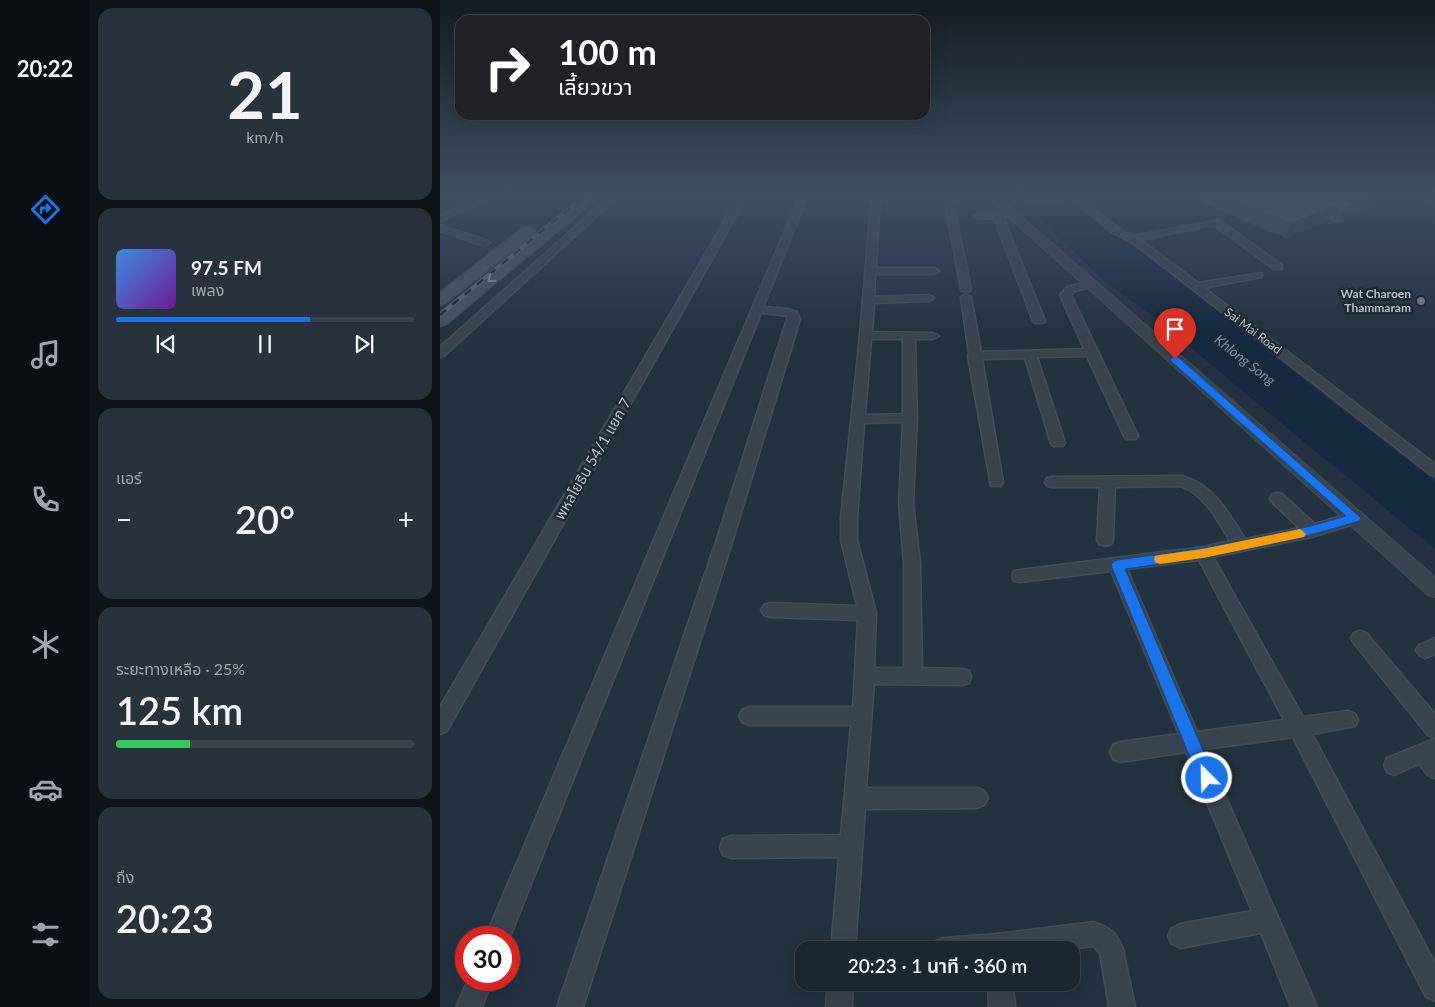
<!DOCTYPE html>
<html lang="th">
<meta charset="utf-8">
<style>
:root{--surface:#1a2630;--page:#27323c;--text:#f1f3f6;--muted:#9fa5ab;--line:#38434c;--accent:#1a73e8}
body{margin:0;font-family:Lato,"Noto Sans Thai",sans-serif;background:var(--page);color:var(--text);height:100vh;display:flex;flex-direction:column;font-size:19px;white-space:nowrap}
*{box-sizing:border-box;margin:0}
p{font-size:16px;color:var(--muted)}
.icon{flex:none;width:28px;height:28px;fill:none;stroke:currentColor;stroke-width:2;stroke-linecap:round;stroke-linejoin:round}
.map{position:relative;flex:1;overflow:hidden}
.panel{display:flex;flex-direction:column;gap:8px;padding:8px;background:#0e151a;width:350px}
.panel>*{flex:none}
.top-card{position:absolute;left:15px;top:15px;width:475px;height:105px;border-radius:15px;box-shadow:0 5px 20px #0002,0 0 0 1px var(--line);background:#202124;color:#fff;overflow:hidden}
.speed{position:absolute;left:15px;top:926px;display:flex;gap:10px;font-size:25px;font-weight:700;text-align:center}
.speed>*{display:grid;place-content:center;width:65px;height:65px;border-radius:50%;background:var(--surface);box-shadow:0 5px 20px #0002,0 0 0 1px var(--line);line-height:1}
.speed .limit{border:8px solid #d22;background:#fff;color:#111}
.pin{position:absolute;display:grid;place-items:center;width:42px;height:42px;color:#fff;margin:-51px -21px;border-radius:50% 50% 50% 0;rotate:-45deg;box-shadow:0 0 5px #0007}
.pin .icon{rotate:45deg}
.me{position:absolute;width:55px;margin:-28px;rotate:337deg;stroke-linejoin:round;filter:drop-shadow(0 0 4px #0008)}
.turn{display:flex;align-items:center;gap:18px;height:105px;padding:0 20px;font-size:22px}
.turn .icon{width:65px;height:65px;stroke-width:2.5}
.turn b{display:block;font-size:35px;line-height:42px}
.big{font-size:38px;font-weight:600;line-height:1.1}
.panel .tile{flex:1;display:flex;flex-direction:column;justify-content:center;gap:8px;min-width:0;padding:0 18px;border-radius:15px;background:var(--page)}
.panel .dial{align-items:center;gap:0}
.dial b{font-size:65px;line-height:1}
.song{display:flex;align-items:center;gap:15px}
.cover{width:60px;height:60px;border-radius:8px;background:linear-gradient(135deg,hsl(210 70% 55%),hsl(280 70% 35%))}
.played{height:5px;border-radius:2px;background:linear-gradient(90deg,var(--accent) 65%,var(--line) 65%)}
.keys{display:flex;justify-content:space-around;direction:ltr}
.heat{display:flex;justify-content:space-between;align-items:center;font-size:28px;direction:ltr}
.charge{height:8px;border-radius:4px;background:linear-gradient(90deg,#34c759 25%,var(--line) 0)}
.trip{position:absolute;left:355px;top:941px;width:285px;height:50px;border-radius:15px;background:var(--surface);box-shadow:0 5px 20px #0002,0 0 0 1px var(--line);font-weight:600;line-height:50px;text-align:center}
main{display:flex;flex:1;min-height:0}
.menu{display:flex;flex-direction:column;width:90px;justify-content:space-around;align-items:center;background:#0a0f13;color:var(--muted)}
.menu .icon{width:35px;height:35px}
.menu .selected{color:var(--accent)}
.menu b{font-size:22px;color:var(--text)}
.map>svg:first-child{display:block}
.water{fill:#162a3f}
.lines{fill:none;stroke-linecap:round;stroke-linejoin:round}
.minor-casing{stroke:#414d59;stroke-width:3}
.tertiary-casing{stroke:#414d59;stroke-width:2}
.secondary-casing{stroke:#414d59;stroke-width:3}
.minor{fill:#384450;fill-rule:evenodd}
.tertiary{fill:#384450;fill-rule:evenodd}
.secondary{fill:#455363;fill-rule:evenodd}
.rail-casing{stroke:#596877;stroke-width:4}
.rail{stroke:#1d2935;stroke-width:2.5;stroke-dasharray:8;stroke-linecap:butt}
.wall{fill:#3e4e5f}
.shaded-wall{fill:#2e3e4e}
.building{fill:#4b5b6b;stroke:#5b6a7a}
.oneway{stroke:#8d99a7}
.route{fill:#1a73e8;stroke:#114b97}
.slow{fill:#f59e0b}
.worship-dot{fill:#6b7280;stroke:#1d2935;stroke-width:2}
.labels{text-anchor:middle;stroke-width:5;stroke-linejoin:round;paint-order:stroke}
.far-poi-label{font-size:12px;font-weight:bold;fill:#b4bfcb;stroke:#1d2935;text-anchor:end}
.far-street-label{font-size:12px;fill:#b4bfcb;stroke:#1d2935}
.far-water-label{font-size:14px;font-style:italic;fill:#6b8cab;stroke:#1d2935}
.street-label{font-size:15px;fill:#b4bfcb;stroke:#1d2935}
</style>
<main>
<nav class="menu">
<b>20:22</b>
<svg class="icon selected" aria-label="directions" viewBox="0 0 24 24"><path d="M12 3l9 9-9 9-9-9zM9 14v-3h6M13 9l2 2-2 2"/></svg>
<svg class="icon" aria-label="music" viewBox="0 0 24 24"><path d="M9 18V5l10-2v13"/><circle cx="6" cy="18" r="3"/><circle cx="16" cy="16" r="3"/></svg>
<svg class="icon" aria-label="phone" viewBox="0 0 24 24"><path d="M5 4h4l2 5-3 2q2 4 5 5l2-3 5 2v4C11 20 4 13 5 4z"/></svg>
<svg class="icon" aria-label="climate" viewBox="0 0 24 24"><path d="M12 3v18M4 7l16 10M4 17L20 7"/></svg>
<svg class="icon" aria-label="car" viewBox="0 0 24 24"><path d="M5 17H2v-5l4-1 3-4h7l3 4 3 1v5h-3M9 17h6M6 11h13"/><circle cx="7" cy="17" r="2"/><circle cx="17" cy="17" r="2"/></svg>
<svg class="icon" aria-label="filters" viewBox="0 0 24 24"><path d="M4 7h16M4 17h16"/><circle cx="9" cy="7" r="2"/><circle cx="15" cy="17" r="2"/></svg>
</nav>
<section class="panel">
<div class="tile dial"><b>21</b><p>km/h</p></div>
<div class="tile">
<div class="song"><i class="cover"></i><div><b>97.5 FM</b><p>เพลง</p></div></div>
<div class="played"></div>
<div class="keys"><svg class="icon" aria-label="previous" viewBox="0 0 24 24"><path d="M18 5L8 12l10 7zM5 5v14"/></svg><svg class="icon" aria-label="pause" viewBox="0 0 24 24"><path d="M8 5v14M16 5v14"/></svg><svg class="icon" aria-label="next" viewBox="0 0 24 24"><path d="M6 5l10 7-10 7zM19 5v14"/></svg></div>
</div>
<div class="tile"><p>แอร์</p>
<div class="heat"><a>−</a><b class="big">20°</b><a>+</a></div>
</div>
<div class="tile"><p>ระยะทางเหลือ · 25%</p><b class="big">125 km</b><div class="charge"></div></div>
<div class="tile"><p>ถึง</p><b class="big">20:23</b></div>
</section>
<div class="map">
<svg width="995" height="1007" viewBox="0 0 995 1007">
<rect width="100%" height="100%" fill="#233240"/>
<path class="water" d="M575 193H610L621 202 641 210 677 235 743 282 841 362 995 481V549L819 405 719 321 662 279Z"/>
<g class="lines">
<defs>
<path id="minor" d="M52 193H64L0 221V215Z
M173 193H182L4 356 0 357V347Z
M301 193H309L7 731 0 734V707Z
M361 193H369L323 307 347 309 357 312 360 319 293 539 143 1007H117L277 539 348 316 321 313 69 939 45 938Z
M432 193H440L436 268H494L499 271 494 274H435L434 297 489 295 494 298 489 301 434 303 432 332 493 333 499 336 493 339H475L477 418 473 503 480 564 482 668 522 669 529 671 531 677 529 683 522 685 434 684 426 788H537L544 791 548 798 544 805 537 808 425 809 415 950H391L399 857 291 858 283 855 280 847 283 839 291 836 401 835 411 725H309L302 722 299 716 302 710 309 707H413L418 620 330 617 324 615 321 610 324 605 330 603 417 606 401 540V518L420 335ZM431 339H463V414L425 415ZM463 422 459 503 464 564V668H434L436 613 417 540V518L424 423Z
M503 193H511L531 289 530 291H522L521 289Z
M625 193H635L679 229 693 236 779 220 842 265V269H834L774 225 701 240 758 283 821 273 822 275 821 277 764 288 995 464V476L990 474 693 243 673 233Z
M984 195 995 199V205L981 200V196Z
M568 211 571 212V216L563 217 605 321 603 323H595L593 321 554 218 539 219 534 216 539 213Z
M0 225 48 241 50 243 45 246 0 231Z
M650 281 655 284 654 286 635 291 631 295 698 436 696 439H686L684 436 647 356 597 357 625 443 623 446H613L611 443 585 358 542 359 563 482 561 486H551L528 356 529 354 521 297 526 294 531 297 541 352 644 349 620 295 627 287Z
M742 476C774 485 788 512 805 539L859 528 832 502 830 498 832 494 837 493 842 494 875 524 915 512 920 514 923 518 920 522 872 537 773 557 863 717 908 711 915 714 918 720 915 726 872 734 995 963V1001L986 997 853 737 765 749 877 1007H851L821 933 740 948 732 944 728 936 732 928 740 924 812 911 746 752 680 762 673 759 670 752 673 745 680 742 739 734 671 571 580 582 574 581 572 576 574 571 580 570 763 547 790 541C777 520 765 495 741 486L675 487 673 540 671 544 665 546 659 544 657 540 660 487H612L607 486 605 482 607 478 612 477ZM759 560 844 720 757 732 687 569Z
M920 631 926 633 995 714V738L988 735 914 643 911 638 914 633Z
M995 638V654L985 658 979 655 976 650 979 645Z
M995 739V778L988 775 979 764 954 775 947 772 944 765 947 758Z
M654 922C671 929 676 931 683 949L695 1007H669L660 953 653 946 622 950H493L496 941 505 938 557 934Z
M28 980H52L42 1007H16Z
M388 982H413L412 1007H386Z
M548 982H573L575 1007H549Z"/>
<path id="tertiary" d="M542 193H554L995 577V597L988 595Z"/>
<path id="secondary" d="M149 193H163L6 324 0 326V313Z
M88 227 95 231 93 234 5 303 0 305V293L83 228Z"/>
</defs>
<use href="#minor" class="minor-casing"/>
<use href="#tertiary" class="tertiary-casing"/>
<use href="#secondary" class="secondary-casing"/>
<use href="#minor" class="minor"/>
<use href="#tertiary" class="tertiary"/>
<use href="#secondary" class="secondary"/>
<defs>
<path id="rail" d="M0 315 148 193"/>
</defs>
<use href="#rail" class="rail-casing"/>
<use href="#rail" class="rail"/>
</g>
<path class="wall" d="M738 193H954L952 197 898 223 889 220 846 238Z"/>
<path class="shaded-wall" d="M935 193H954L952 197 898 223 904 207Z
M895 204 889 220 846 238 852 222Z"/>
<path class="building" d="M779 193H935L904 207 895 204 852 222Z"/>
<defs><path id="oneway-chevron" d="M-2-3.5L2.5 0L-2 3.5" fill="none" stroke-width="1.6" stroke-linecap="round" stroke-linejoin="round" transform="scale(1.25)"/></defs>
<use class="oneway" href="#oneway-chevron" transform="translate(51 279) rotate(141)"/>
<linearGradient id="sky" x2="0" y2="1"><stop stop-color="#131c23"/><stop offset="0.58" stop-color="#3f4f64"/><stop offset="1" stop-color="#3f4f64" stop-opacity="0"/></linearGradient>
<rect width="995" height="334" fill="url(#sky)"/>
<path class="route" d="M735 356 738 357 921 518 919 521C842 545 764 558 685 569L775 778 772 784 767 786 761 784 671 565 673 562 677 560C754 550 831 539 906 516L731 361 730 359Z"/>
<path class="slow" d="M860 529 866 534 864 537 763 558 720 564 715 562 714 559 715 556 720 555 763 549Z"/>
<circle class="worship-dot" cx="981" cy="301" r="5"/>
<g class="labels">
<g class="far-poi-label">
<text x="971" y="298">Wat Charoen<tspan x="971" dy="14">Thammaram</tspan></text>
</g>
<g class="far-street-label">
<text transform="translate(813 331) rotate(37)" y="4">Sai Mai Road</text>
</g>
<g class="far-water-label">
<text transform="translate(805 360) rotate(38)" y="5">Khlong Song</text>
</g>
<g class="street-label">
<text transform="translate(153 459) rotate(-60)" y="5">พหลโยธิน 54/1 แยก 7</text>
</g>
</g>
</svg>
<div class="speed"><div class="limit">30</div></div>
<div class="pin" style="left:735px;top:359px;background:#d93025"><svg class="icon" aria-label="arrive" viewBox="0 0 24 24"><path d="M6 21V4h12l-3 4 3 4H6"/></svg></div>
<svg class="me" style="left:767px;top:778px" viewBox="-20 -20 40 40"><circle r="17" fill="#1a73e8" stroke="#fff" stroke-width="3"/><path d="M0-11L8 9 0 5-8 9z" fill="#fff"/></svg>
<div class="trip">20:23 · 1 นาที · 360 m</div>
<div class="top-card">
<div class="turn"><svg class="icon" aria-label="right" viewBox="0 0 24 24"><path d="M7 20v-9h11M14 6l5 5-5 5"/></svg><div><b>100 m</b>เลี้ยวขวา</div></div>
</div>
</div>
</main>
